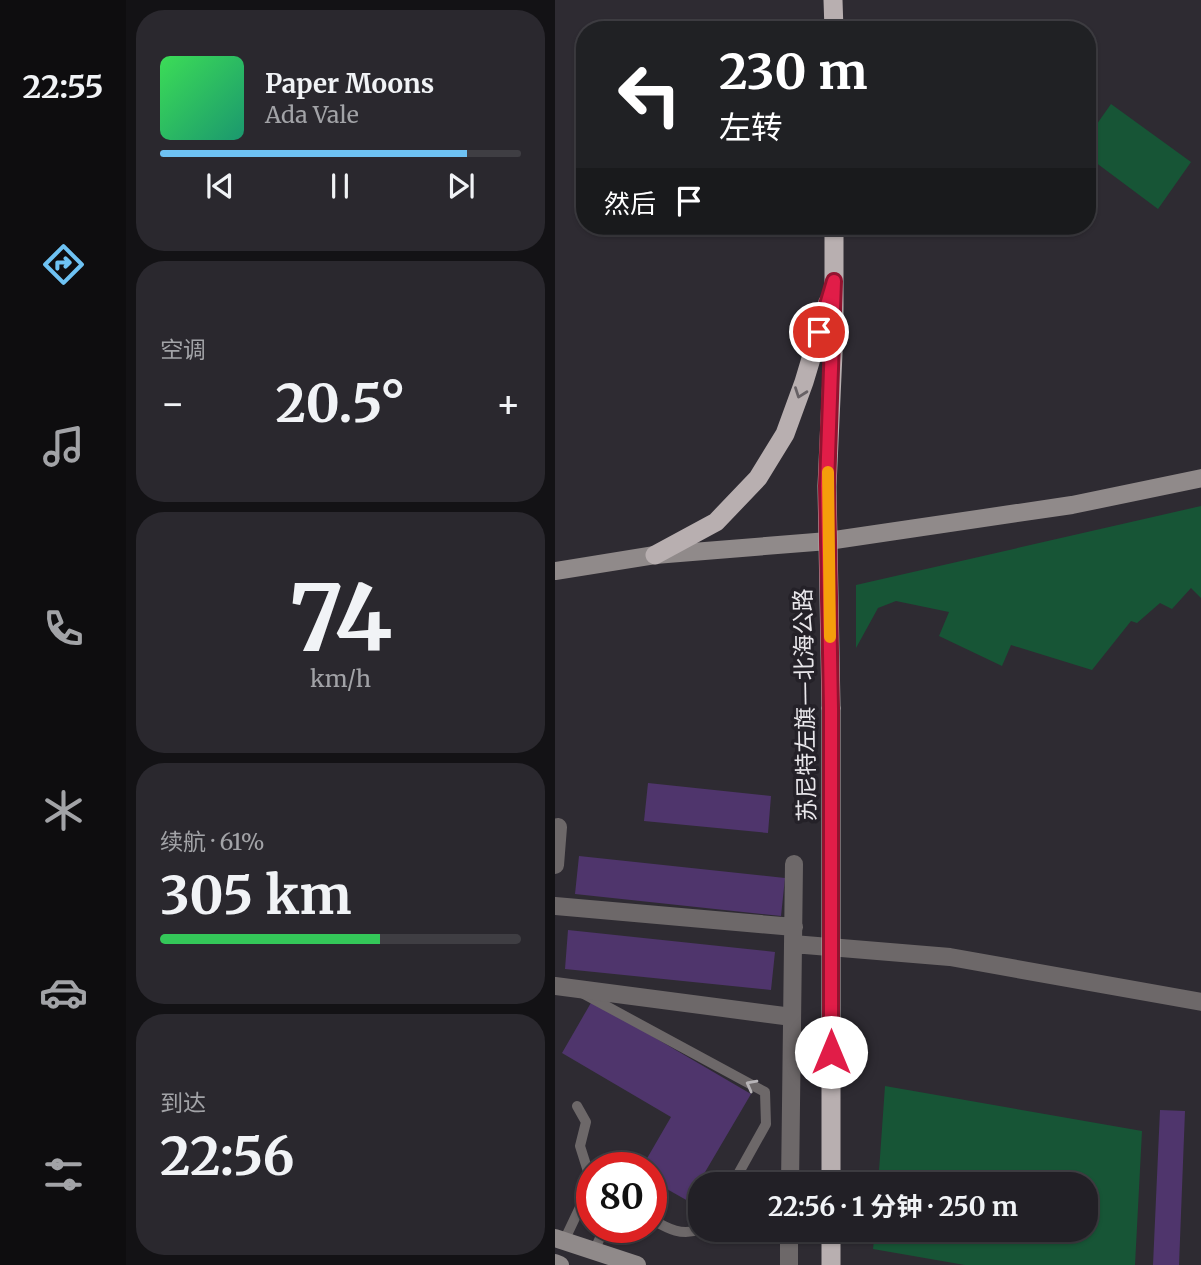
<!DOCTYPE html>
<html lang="zh">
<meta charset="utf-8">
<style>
:root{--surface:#222026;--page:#2a282e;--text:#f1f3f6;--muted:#a2a3a7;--line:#3f3e43;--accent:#6ec2f3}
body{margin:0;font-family:Merriweather,"Noto Sans SC",serif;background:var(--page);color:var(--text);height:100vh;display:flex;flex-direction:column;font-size:26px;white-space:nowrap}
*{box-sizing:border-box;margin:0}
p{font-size:23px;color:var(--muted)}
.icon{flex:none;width:38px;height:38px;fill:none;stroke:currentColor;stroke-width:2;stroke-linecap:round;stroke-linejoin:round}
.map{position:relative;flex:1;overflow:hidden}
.panel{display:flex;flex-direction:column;gap:10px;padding:10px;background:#131215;width:429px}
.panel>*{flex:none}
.guide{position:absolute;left:21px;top:21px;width:520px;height:214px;border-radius:28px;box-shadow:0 2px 5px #0004,0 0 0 2px var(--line);background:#202124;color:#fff;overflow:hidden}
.speed{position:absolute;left:21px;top:1152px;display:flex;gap:14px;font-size:35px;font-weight:700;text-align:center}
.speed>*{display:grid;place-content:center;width:91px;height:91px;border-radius:50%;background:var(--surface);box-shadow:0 2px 5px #0004,0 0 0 2px var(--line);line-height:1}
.speed .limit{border:10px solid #d22;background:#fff;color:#111}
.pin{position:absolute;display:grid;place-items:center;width:60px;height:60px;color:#fff;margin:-30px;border:4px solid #fff;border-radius:50%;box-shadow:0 2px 7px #0007}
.me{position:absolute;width:77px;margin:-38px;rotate:0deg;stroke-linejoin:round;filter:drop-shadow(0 0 5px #0008)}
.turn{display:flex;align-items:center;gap:24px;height:147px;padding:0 28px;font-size:32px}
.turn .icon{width:91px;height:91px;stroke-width:2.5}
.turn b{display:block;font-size:49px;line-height:60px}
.then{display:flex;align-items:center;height:66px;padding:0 28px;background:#0003;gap:14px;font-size:26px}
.big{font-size:52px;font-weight:700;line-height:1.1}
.panel .tile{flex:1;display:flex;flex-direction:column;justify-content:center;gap:10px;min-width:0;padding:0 24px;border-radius:28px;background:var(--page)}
.panel .dial{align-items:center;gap:0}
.dial b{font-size:91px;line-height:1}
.song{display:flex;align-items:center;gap:21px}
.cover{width:84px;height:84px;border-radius:10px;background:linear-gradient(135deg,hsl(130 70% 55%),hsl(160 70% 35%))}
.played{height:7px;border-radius:4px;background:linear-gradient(90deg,var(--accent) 85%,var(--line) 85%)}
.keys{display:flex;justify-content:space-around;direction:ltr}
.heat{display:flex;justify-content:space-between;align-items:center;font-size:38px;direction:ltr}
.charge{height:10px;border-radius:5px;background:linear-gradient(90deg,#34c759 61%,var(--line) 0)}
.trip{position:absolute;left:133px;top:1172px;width:410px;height:70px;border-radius:28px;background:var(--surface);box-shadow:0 2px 5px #0004,0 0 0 2px var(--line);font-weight:700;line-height:70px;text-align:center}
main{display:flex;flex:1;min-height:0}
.tabs{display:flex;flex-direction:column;width:126px;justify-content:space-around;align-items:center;background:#0e0d0f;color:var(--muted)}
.tabs .icon{width:49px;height:49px}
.tabs .current{color:var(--accent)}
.tabs b{font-size:32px;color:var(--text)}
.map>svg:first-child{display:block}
.green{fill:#175536}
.building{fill:#4f356c}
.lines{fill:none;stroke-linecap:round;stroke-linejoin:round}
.service{stroke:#6d6869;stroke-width:10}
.minor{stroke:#6d6869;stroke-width:18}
.secondary{stroke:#908a8a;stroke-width:18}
.trunk{stroke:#b8afb0;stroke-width:19}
.trunk-bridge{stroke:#b8afb0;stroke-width:19}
.oneway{stroke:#676165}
.oneway2{stroke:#b7b4b7}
.route-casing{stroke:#92132f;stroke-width:18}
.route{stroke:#e11d48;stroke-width:12}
.slow{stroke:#f59e0b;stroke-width:12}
.labels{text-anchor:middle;stroke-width:7;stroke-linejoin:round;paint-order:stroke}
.street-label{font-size:23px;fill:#e9e7eb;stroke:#242128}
</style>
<main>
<nav class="tabs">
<b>22:55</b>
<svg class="icon current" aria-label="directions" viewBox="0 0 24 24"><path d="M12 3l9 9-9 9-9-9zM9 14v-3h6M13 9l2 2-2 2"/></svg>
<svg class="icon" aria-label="music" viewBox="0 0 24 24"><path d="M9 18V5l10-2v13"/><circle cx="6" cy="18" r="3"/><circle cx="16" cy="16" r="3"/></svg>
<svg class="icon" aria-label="phone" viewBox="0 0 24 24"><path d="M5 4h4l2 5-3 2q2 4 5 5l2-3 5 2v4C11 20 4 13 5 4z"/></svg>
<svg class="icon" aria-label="climate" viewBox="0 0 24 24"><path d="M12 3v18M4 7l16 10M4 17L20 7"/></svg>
<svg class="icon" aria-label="car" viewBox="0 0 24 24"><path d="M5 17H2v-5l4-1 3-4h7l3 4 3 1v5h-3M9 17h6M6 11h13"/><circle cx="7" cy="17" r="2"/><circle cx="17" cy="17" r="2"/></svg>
<svg class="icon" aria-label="filters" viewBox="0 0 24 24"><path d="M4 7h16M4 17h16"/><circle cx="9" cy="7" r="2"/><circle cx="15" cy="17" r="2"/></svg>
</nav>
<section class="panel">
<div class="tile">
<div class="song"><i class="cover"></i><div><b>Paper Moons</b><p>Ada Vale</p></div></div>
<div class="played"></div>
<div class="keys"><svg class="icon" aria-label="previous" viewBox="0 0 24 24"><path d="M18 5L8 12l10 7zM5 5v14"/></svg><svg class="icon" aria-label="pause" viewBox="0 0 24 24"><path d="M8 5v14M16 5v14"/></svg><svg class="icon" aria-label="next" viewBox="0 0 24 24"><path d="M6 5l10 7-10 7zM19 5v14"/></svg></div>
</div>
<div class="tile"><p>空调</p>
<div class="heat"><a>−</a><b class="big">20.5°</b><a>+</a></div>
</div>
<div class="tile dial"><b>74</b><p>km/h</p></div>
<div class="tile"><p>续航 · 61%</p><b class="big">305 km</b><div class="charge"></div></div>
<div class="tile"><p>到达</p><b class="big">22:56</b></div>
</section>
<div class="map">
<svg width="647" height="1265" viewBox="0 0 647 1265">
<rect width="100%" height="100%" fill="#2e2b32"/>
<path class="green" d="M556 104 636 162 603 209 532 156V138Z
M646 506V598L636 588 617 609 605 603 582 623 576 621 537 670 456 645 447 666 384 636 394 612 341 601 323 608 301 648V585Z
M330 1086 587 1131 580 1265H410L318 1249 320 1230H530V1185H323Z"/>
<path class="building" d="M93 783 216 796 213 833 89 821Z
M24 856 230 878 226 916 20 894Z
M13 930 220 952 216 990 10 969Z
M37 1001 196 1094 133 1201 96 1180V1167H87L116 1117 7 1053Z
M605 1110 630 1111 624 1265H598Z"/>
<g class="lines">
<path class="service" d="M29 994 210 1092 211 1124 177 1185
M22 1106 31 1122 25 1146 37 1184
M96 1219C112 1228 127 1237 145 1229
M9 1241 36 1184
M39 1251 50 1227"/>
<path class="minor" d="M0 865 3 827
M0 906 239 927
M238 944 395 957 647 1002
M0 986 237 1017
M235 1185 239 864
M234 1265V1230"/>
<path class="secondary" d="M0 571 100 555 273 541 517 505 647 478
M0 1238 82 1265
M0 1263 5 1265"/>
<path class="trunk" d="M278 0 279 30
M100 555 161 522 203 478 230 434 249 382 273 302
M276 708 272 486 279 331V226
M276 1265V1230"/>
<path class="trunk-bridge" d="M276 1185V708"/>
</g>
<defs><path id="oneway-chevron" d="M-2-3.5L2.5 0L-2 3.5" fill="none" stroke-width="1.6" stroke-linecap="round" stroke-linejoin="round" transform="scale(1.75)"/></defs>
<use class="oneway" href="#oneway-chevron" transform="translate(245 393) rotate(110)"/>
<use class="oneway2" href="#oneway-chevron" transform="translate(196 1085) rotate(-152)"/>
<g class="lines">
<defs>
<path id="route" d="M264 332 279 281 272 486 276 708V1052"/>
</defs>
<use href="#route" class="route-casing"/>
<use href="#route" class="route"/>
<path class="slow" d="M273 472 275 637"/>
</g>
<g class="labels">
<g class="street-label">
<text transform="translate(250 705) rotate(-91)" y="8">苏尼特左旗—北海公路</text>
</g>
</g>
</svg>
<div class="speed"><div class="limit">80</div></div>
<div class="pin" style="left:264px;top:332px;background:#d93025"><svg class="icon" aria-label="arrive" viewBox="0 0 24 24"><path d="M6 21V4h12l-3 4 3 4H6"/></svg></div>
<svg class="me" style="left:276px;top:1052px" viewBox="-20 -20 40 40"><circle r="19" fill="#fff"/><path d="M0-13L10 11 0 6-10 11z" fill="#e11d48"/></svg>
<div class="trip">22:56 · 1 分钟 · 250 m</div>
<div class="guide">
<div class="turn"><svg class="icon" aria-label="left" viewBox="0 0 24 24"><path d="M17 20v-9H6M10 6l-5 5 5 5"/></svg><div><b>230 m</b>左转</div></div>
<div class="then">然后<svg class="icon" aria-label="arrive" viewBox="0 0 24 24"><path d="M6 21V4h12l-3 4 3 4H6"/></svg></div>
</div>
</div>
</main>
